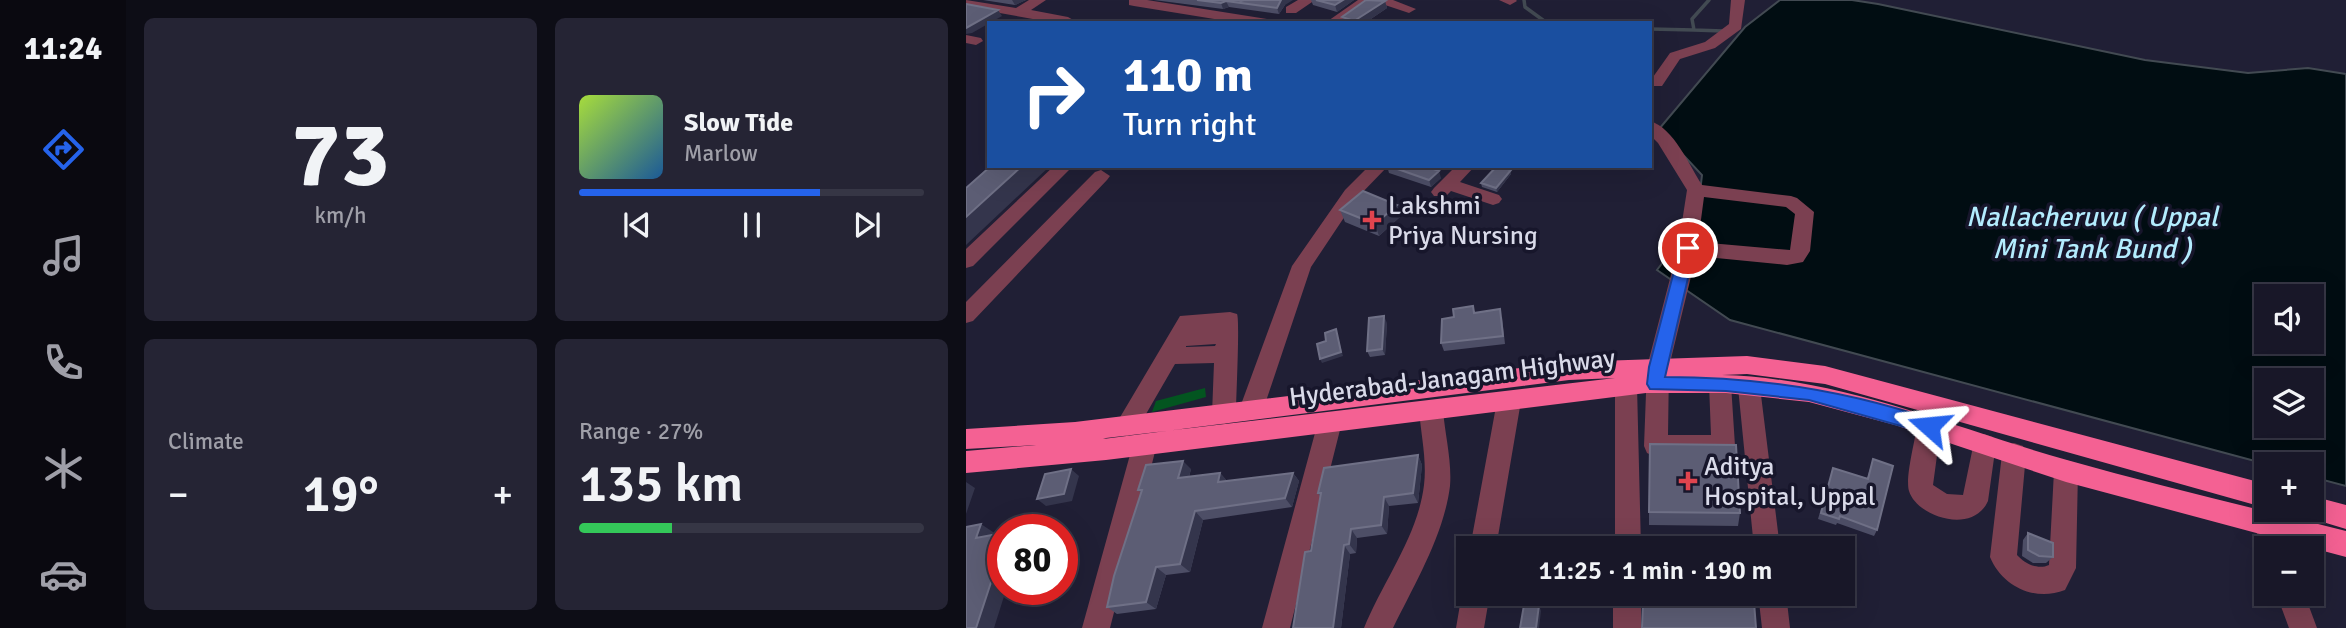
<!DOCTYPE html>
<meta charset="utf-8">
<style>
:root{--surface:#181728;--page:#252434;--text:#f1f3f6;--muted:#9f9fa8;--line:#363645;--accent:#2563eb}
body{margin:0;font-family:Signika,sans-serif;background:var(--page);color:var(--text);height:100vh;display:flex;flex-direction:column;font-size:26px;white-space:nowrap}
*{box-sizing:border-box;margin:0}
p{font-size:23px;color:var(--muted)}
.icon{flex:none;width:38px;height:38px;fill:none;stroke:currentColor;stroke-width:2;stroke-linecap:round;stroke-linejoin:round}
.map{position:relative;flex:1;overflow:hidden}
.drawer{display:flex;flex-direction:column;gap:18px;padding:18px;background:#0d0d16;width:840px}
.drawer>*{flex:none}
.top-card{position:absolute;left:21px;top:21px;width:665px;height:147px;border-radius:0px;box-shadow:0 7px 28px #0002,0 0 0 2px var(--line);background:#1a4fa0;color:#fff;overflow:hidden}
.buttons{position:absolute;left:1288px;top:284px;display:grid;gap:14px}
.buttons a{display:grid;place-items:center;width:70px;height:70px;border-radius:0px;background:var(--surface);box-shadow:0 7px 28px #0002,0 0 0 2px var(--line);font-size:35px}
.speed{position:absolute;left:21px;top:514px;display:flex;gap:14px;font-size:35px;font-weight:700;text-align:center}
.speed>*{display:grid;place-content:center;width:91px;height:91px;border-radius:50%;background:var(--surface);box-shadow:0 7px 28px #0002,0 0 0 2px var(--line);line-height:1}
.speed .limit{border:10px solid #d22;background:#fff;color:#111}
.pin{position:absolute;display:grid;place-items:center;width:60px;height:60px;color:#fff;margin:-30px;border:4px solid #fff;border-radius:50%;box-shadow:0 2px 7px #0007}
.me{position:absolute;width:77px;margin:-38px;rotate:288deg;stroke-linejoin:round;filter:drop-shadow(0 0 5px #0008)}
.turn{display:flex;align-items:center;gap:24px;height:147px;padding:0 21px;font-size:32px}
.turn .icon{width:91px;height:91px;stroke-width:2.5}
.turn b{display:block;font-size:49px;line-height:60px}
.big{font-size:52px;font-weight:600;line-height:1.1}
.drawer .tile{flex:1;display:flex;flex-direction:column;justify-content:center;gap:10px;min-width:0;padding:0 24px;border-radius:10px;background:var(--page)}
.drawer .dial{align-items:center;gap:0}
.dial b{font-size:91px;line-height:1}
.song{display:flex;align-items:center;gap:21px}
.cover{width:84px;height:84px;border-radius:10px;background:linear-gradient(135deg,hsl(80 70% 55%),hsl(210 70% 35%))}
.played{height:7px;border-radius:4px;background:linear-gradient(90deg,var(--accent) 70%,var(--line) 70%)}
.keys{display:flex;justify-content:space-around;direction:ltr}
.heat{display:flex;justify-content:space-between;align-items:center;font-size:38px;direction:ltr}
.charge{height:10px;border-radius:5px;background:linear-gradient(90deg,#34c759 27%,var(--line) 0)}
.drawer .tiles{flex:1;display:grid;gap:18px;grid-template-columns:repeat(2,1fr)}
.trip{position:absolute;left:490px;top:536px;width:399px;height:70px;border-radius:0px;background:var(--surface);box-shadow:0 7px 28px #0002,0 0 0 2px var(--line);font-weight:600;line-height:70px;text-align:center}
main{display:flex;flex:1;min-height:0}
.tab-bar{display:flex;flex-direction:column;width:126px;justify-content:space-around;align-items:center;background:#0a0910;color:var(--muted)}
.tab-bar .icon{width:49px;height:49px}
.tab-bar .selected{color:var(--accent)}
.tab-bar b{font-size:32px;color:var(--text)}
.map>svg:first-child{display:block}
.green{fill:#035520}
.water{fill:#010d12;stroke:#424a52;stroke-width:2;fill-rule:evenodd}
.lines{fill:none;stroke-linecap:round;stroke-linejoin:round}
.stream{stroke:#424a52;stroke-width:3.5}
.minor{fill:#7b4051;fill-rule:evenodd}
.highway{fill:#f46193;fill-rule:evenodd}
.wall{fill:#4d4e66}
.shaded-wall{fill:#34354c}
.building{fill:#5c5d74;stroke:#6f7086;stroke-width:2}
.route{fill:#2563eb;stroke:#184099;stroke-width:2}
.health-dot{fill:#e0444e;stroke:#17162b;stroke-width:2.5}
.labels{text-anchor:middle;stroke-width:7;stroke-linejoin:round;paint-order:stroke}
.poi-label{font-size:26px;fill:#d9dae9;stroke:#17162b;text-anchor:start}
.street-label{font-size:26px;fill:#d9dae9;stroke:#17162b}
.water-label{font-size:28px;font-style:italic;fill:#b3ecfe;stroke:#17162b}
</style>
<main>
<nav class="tab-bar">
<b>11:24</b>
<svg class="icon selected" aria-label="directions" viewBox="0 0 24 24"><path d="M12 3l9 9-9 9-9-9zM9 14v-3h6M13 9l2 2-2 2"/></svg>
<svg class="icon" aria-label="music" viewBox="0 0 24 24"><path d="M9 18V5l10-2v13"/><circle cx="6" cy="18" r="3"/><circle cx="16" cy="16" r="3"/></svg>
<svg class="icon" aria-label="phone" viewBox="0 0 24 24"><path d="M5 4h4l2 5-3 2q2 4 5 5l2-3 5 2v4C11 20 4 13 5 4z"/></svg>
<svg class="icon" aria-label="climate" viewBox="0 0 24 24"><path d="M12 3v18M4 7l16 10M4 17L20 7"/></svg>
<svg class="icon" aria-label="car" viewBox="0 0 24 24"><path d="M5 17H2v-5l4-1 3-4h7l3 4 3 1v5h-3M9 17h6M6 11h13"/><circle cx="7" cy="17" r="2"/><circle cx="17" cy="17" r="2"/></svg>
</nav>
<section class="drawer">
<div class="tiles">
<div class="tile dial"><b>73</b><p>km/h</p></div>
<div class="tile">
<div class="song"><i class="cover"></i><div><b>Slow Tide</b><p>Marlow</p></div></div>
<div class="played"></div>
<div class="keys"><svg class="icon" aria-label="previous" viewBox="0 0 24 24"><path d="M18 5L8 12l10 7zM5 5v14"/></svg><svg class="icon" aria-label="pause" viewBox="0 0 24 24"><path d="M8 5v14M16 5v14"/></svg><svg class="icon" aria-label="next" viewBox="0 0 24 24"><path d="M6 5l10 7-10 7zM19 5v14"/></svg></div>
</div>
<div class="tile"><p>Climate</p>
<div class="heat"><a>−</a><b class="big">19°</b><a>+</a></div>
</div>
<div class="tile"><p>Range · 27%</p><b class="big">135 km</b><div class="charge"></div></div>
</div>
</section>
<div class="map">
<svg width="1380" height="628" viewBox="0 0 1380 628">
<rect width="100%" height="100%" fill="#201f35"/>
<path class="green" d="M239 388 240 397 186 412 190 401Z"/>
<path class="water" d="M814 0H886L912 4 1179 60 1282 73 1342 68 1380 74V486L1346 477V464H1300L764 320 691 270 731 217 736 175 693 129 779 27ZM1300 296H1346V341H1300ZM1300 380H1346V425H1300Z"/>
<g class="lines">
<path class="stream" d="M558 0 559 7 581 23
M743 0 726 19 728 30 757 31
M684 29 728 30"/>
<path class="minor" d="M0 0 50 8 63 0H80L65 10 102 17 109 21 89 23 0 7Z
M163 0H181L301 19 308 23H273L168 6 163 5Z
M332 0H349L330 13H320V7Z
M392 0H427L450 9 443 13 407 1 376 23H359Z
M533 0H550L551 1 544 5Z
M765 0H779L775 29 749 48 714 59 696 86H684V76L687 77 704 53 739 42 763 24Z
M0 35 15 38 17 41 10 45 0 43Z
M684 121C708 128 723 165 736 185L825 196 831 198 848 212 844 251 837 262 821 265 730 256 703 367 702 435H745L743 384 746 377 754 375 762 377 765 384 769 446 766 453 757 457H690L681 453 678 446 681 367 712 248 721 190 692 143 684 135ZM738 197 820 207 829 214 824 250 732 242Z
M88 166H107L7 266 0 268V249Z
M403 166H422L391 198 345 267 297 410 293 417 285 420 277 417 273 410 326 266 379 190Z
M490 166H509L494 182 533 195 536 199 533 203 527 205 485 191 480 196H468L465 192 468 188Z
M135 170 144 176 141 180 7 321 0 323V302L129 172Z
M264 312 271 314C274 320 270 400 270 414L266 421 258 424 250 421 246 414 248 363 209 364 169 433 161 436 153 433 149 426 153 419 214 316ZM250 344 249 346 220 347V346Z
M660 377 668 379 671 386 675 548H649V386L652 379Z
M783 378 791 380 794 387 814 548H788L772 387 775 380Z
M543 391 551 394 555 401 530 548H504L531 401 535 394Z
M465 400 473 403 477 410C479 435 486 461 484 486 478 535 448 585 427 628H398C417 581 452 536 458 485 461 460 455 435 453 410L457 403Z
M364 412 372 415 376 422 324 628H296L352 422 356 415Z
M963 416 971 419 975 426 967 485 981 494 997 495 1009 437 1018 434 1027 437 1030 444 1022 501C1007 535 951 517 943 491 939 478 949 441 951 426L955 419Z
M179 434 188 437 191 444 144 628H116L167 444 170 437Z
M1048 443 1057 446 1060 454 1051 555C1059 564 1072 570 1083 565L1088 471 1091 463 1100 460 1109 463 1112 471 1110 568 1099 590C1068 602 1036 586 1024 557L1036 454 1039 446Z
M1300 511 1309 514 1321 548H1300V558L1287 523 1291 514Z
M502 582V593H524L518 628H490L496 593Z
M647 593H675V628H647Z
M792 593H820L824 628H796Z
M1310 593H1338L1351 628H1323Z"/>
<path class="highway" d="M781 356 859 366 1300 484V508L859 384 781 374 756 375C877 378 987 428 1101 460 1193 486 1287 508 1380 531V557L1100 482 929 425 843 402 760 393H680L140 460 0 473V451L70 445 0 449V429L109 422 603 362ZM649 378 140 438 137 439 603 380Z
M1346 496 1380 505V529L1337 516 1334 509H1346Z"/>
</g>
<path class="wall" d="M17 0H60L49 5Z
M188 0H273L319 5 313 14 263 7 257 9Z
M345 0H388L371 12 347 5Z
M419 1 421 8 399 23H378L376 17Z
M421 166H459L475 178 465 187 423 173Z
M545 170V174L531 192 516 187 515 183Z
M431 205 435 216 413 236 379 222 374 210Z
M507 306 509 313 536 317 539 344 478 351 475 343 488 317Z
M421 323 419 355 404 357 401 351Z
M452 455 456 465 452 503 423 506 421 534 391 538 390 553 384 554 375 628H327L345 551 354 497 352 493Z
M907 459 911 530 908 536 871 523 870 525 852 519 867 468 901 478Z
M225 469 223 477 254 473 261 481 327 473 333 481 326 507 237 520 224 572 200 575 190 609 151 614 141 607 175 493 172 490Z
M683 512 774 513 772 526 683 525Z
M1062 533 1087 557 1080 563H1067L1056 556 1057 540Z"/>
<path class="shaded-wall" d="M46 0H60L49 5Z
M315 0H327L319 5 313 14 311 8Z
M377 0H388L371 12 369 5Z
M260 1 263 7 257 9 255 3Z
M419 1 421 8 399 23H389L388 21Z
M32 10 36 16 6 33 0 34V28Z
M56 166H84L0 245V217Z
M545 170V174L531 192 530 188Z
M473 171 475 178 465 187 463 180Z
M431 205 435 216 413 236 409 224Z
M418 316 421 323 419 355 416 349Z
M370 329 377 356 356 363 354 359Z
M452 455 456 465 452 503 447 493Z
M217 461 225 469 220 487 212 478Z
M105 469 113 476 106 501 80 506 71 499Z
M254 473 262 482H252Z
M327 473 333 481 326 507 319 498Z
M0 482 9 488 0 514Z
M418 497 423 506 421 534 415 525Z
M229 511 237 520 224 572 214 564Z
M15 524 30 534 10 538Z
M385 529 391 538 390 553 383 544Z
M378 545 384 554 375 628H367Z
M37 563V590H40L28 628H10L31 564Z
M190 567 200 575 190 609 180 602Z
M573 605 575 611 573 628H570Z"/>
<path class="building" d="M231 0H273L275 1 278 0H315L311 8 260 1 255 3Z
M350 0H377L369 5Z
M400 0 419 1 388 21 376 17Z
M0 4 32 10 0 28Z
M25 166H56L0 217V188Z
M423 166H459L473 171 463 180Z
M531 166 545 170 530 188 515 183Z
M397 191 431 205 409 224 374 210Z
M507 306 508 313 534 309 537 336 475 343 476 319 488 317 487 309Z
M418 316 416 349 401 351 403 318Z
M370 329 375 352 354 359 351 344 360 341 359 333Z
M684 444 770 445 774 513 683 512Z
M452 455 447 493 418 497 415 525 385 529 383 544 378 545 367 628H327L339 552 345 551 355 493H352L358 468Z
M907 459 927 466 911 530 874 516 873 519 855 513 867 468 902 479Z
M217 461 212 478 254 473 252 482 327 473 319 498 229 511 214 564 190 567 180 602 141 607 148 576 176 490H172L180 465Z
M105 469 98 494 71 499 79 474Z
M15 524 10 538 37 533 36 550 37 549V563L31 564 10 628H0V527Z
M1062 533 1087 543V557L1073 556 1062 550Z
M730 593H750V603L788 602 790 628H676L677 603H730Z
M558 605H573L570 628H554Z"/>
<path class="route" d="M722 243 729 248 699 377C793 377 881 390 970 421L972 426 970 432 963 434 843 400 760 391 684 389 681 384 683 367 714 248Z"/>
<g class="health-dot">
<path d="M402.5 209.5h7v7h7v7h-7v7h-7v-7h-7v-7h7z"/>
<path d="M718.5 470.5h7v7h7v7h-7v7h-7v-7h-7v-7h7z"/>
</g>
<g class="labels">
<g class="poi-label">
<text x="422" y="214">Lakshmi<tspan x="422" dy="30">Priya Nursing</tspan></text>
<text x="738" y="475">Aditya<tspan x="738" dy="30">Hospital, Uppal</tspan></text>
</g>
<g class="street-label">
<text transform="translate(486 377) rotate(-7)" y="9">Hyderabad-Janagam Highway</text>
</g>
<g class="water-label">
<text x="1126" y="226">Nallacheruvu ( Uppal<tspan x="1126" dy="32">Mini Tank Bund )</tspan></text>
</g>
</g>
</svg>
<div class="buttons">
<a><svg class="icon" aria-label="sound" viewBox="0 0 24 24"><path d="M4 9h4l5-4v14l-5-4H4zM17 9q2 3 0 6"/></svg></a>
<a><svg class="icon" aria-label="layers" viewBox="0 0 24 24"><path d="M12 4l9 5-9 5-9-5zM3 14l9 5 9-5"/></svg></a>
<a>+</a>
<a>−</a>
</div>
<div class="speed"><div class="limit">80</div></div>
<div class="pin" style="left:722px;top:248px;background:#d93025"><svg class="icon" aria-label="arrive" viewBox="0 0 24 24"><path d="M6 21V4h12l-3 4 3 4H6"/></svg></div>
<svg class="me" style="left:963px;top:426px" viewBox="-20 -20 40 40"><path d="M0-17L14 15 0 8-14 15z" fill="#2563eb" stroke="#fff" stroke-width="4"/></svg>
<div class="trip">11:25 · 1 min · 190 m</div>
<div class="top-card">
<div class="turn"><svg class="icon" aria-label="right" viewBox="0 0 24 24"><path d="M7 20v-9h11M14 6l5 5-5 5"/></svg><div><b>110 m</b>Turn right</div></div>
</div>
</div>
</main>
